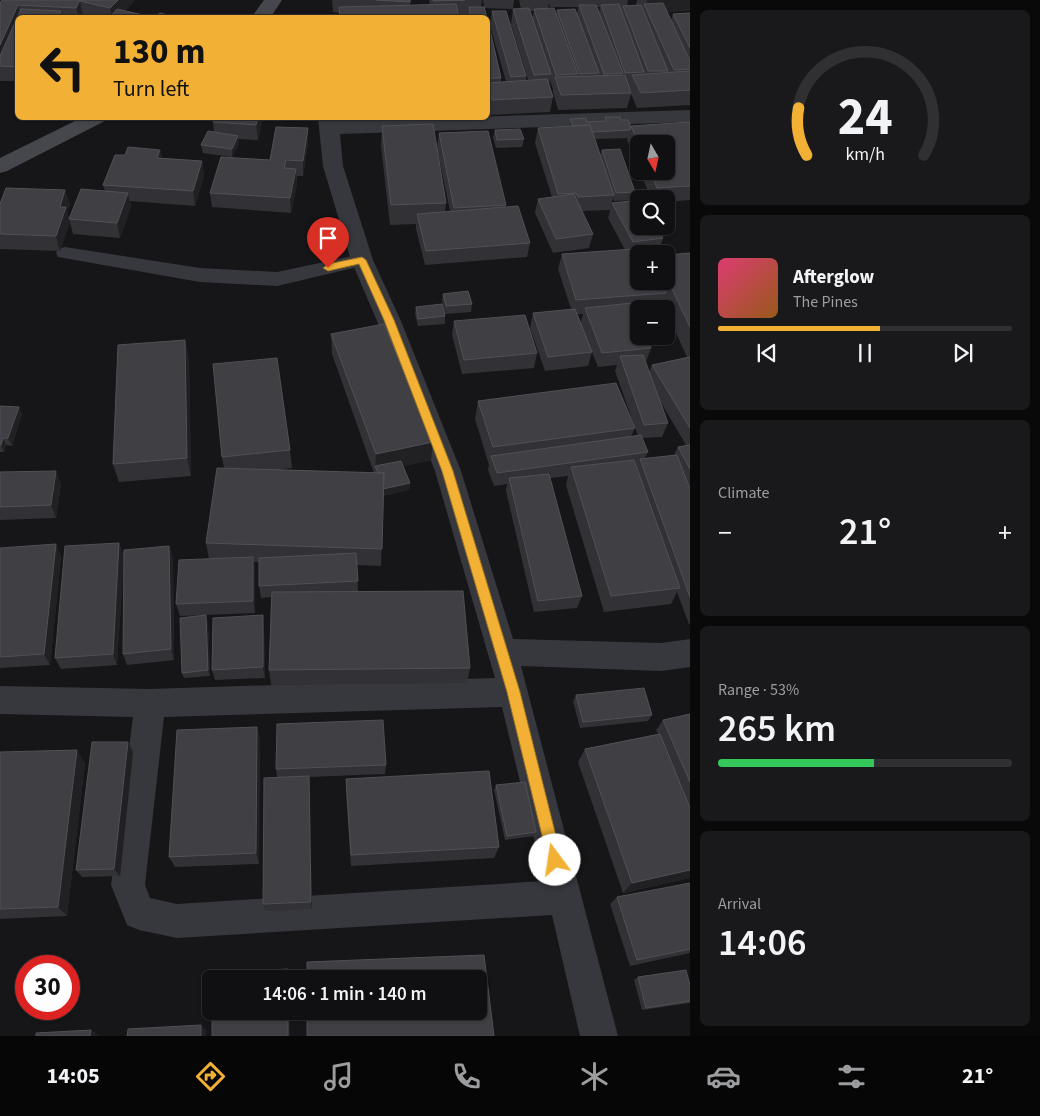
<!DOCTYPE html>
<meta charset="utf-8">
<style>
:root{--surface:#101012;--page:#19191b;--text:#f1f3f6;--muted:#9c9d9f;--line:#303032;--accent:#f2b134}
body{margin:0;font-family:"Source Sans 3",sans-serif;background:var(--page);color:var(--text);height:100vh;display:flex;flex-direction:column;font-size:19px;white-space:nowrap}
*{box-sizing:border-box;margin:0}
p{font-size:16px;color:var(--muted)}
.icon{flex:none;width:28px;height:28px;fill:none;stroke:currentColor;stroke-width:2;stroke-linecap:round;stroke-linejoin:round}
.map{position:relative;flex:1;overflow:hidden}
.panel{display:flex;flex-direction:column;gap:10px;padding:10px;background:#09090a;width:350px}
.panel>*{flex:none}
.banner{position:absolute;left:15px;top:15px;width:475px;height:105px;border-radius:8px;box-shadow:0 1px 4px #0004,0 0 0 1px var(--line);background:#f2b134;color:#111;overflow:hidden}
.needle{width:32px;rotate:171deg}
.fabs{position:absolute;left:630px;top:135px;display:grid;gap:10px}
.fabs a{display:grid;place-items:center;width:45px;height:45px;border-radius:8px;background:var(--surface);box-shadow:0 1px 4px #0004,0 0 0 1px var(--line);font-size:25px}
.speed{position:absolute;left:15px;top:955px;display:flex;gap:10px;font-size:25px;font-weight:700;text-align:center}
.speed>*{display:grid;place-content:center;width:65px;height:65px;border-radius:50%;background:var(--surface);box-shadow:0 1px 4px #0004,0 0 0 1px var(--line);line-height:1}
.speed .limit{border:8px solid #d22;background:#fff;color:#111}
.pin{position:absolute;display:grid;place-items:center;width:42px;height:42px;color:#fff;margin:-51px -21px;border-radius:50% 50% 50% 0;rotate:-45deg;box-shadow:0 0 5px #0007}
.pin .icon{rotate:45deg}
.me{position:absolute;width:55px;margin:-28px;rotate:346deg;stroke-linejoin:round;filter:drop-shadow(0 0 4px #0008)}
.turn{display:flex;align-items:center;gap:18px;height:105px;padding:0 15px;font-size:22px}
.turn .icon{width:65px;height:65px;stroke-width:2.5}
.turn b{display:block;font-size:35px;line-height:42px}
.big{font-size:38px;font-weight:600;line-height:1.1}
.panel .widget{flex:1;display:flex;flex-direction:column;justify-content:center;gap:8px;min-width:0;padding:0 18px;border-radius:8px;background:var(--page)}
.panel .dial{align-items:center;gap:0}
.dial svg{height:130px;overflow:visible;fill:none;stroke:var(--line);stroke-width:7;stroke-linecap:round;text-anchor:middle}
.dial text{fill:var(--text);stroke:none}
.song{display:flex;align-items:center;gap:15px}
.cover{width:60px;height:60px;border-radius:8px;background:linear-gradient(135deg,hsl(340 70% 55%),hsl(30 70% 35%))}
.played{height:5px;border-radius:2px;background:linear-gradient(90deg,var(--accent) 55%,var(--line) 55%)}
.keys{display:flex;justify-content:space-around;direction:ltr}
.heat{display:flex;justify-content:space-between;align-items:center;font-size:28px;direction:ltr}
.charge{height:8px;border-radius:4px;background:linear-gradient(90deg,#34c759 53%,var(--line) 0)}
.trip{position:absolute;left:202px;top:970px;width:285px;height:50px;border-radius:8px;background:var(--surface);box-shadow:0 1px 4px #0004,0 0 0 1px var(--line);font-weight:600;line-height:50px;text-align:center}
.tabs{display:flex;height:80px;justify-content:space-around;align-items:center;background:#060607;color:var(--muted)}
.tabs .icon{width:35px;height:35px}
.tabs .current{color:var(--accent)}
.tabs b{font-size:22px;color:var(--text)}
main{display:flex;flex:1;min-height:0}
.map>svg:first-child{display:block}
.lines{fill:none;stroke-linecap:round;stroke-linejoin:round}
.service{fill:#37383d;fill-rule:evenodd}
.minor{fill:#37383d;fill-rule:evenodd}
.secondary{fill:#45474d;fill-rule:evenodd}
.wall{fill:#323236;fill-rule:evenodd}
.shaded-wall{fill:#212124}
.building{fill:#3f3f44;stroke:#4f5156}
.route{fill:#f2b134;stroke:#9d7322}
</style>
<main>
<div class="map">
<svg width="690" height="1036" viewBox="0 0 690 1036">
<rect width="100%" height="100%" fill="#161618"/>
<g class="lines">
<path class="service" d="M65 247 200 268 277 272 362 254 369 255 371 260 369 265 362 266 277 286 200 282 58 257 56 253 58 249Z"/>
<path class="minor" d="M690 110V122L340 134 343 166 373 260 401 321 461 471 513 639 661 643 690 639V667L661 671 521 666 618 1036H580L552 915 177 938 139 930 127 925 111 885 133 717 0 714V686L150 689 495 678 435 471 377 321 351 260 323 166 318 118H338V121ZM502 707 544 881 177 904 150 898 145 885 164 717Z"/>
<path class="secondary" d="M264 0H282L270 18H251Z
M81 118H106L103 122 7 171 0 173V158Z"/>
</g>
<path class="wall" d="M135 0 125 11 155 17 180 18H89L83 16V15L82 18H18V81H0V3Z
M332 0H411L410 5 430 4 429 0H482L481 7H484L483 0H514L513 9 484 8 487 18H468V15H458L459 18H340V13L333 12Z
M519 0H690V10L667 12 671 20 673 14 690 13V105L637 108 631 94 627 108 558 110 553 92V89L550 80 549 86 553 97 550 112 490 115 488 105V21L501 78V82L506 81 490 26 492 11 526 76V80H528L511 24 513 9H521ZM628 0H637L636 4V5H627ZM549 3 550 7H578L577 14 557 10 556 15 548 9ZM597 7H600L599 12ZM530 11H534L532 18Z
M605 117 621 120 631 127 690 122V200L666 202V199H651L640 171H666L639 144V169L627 140 628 138 595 139 600 156 602 150 635 192 633 200 614 201 613 198 610 210 582 211 593 234 589 248 553 253 535 213 538 199 552 197 535 143 538 128 569 126 570 119 587 122 604 121Z
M214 118H263L258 140 238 139 239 143 232 157 203 153 201 145 214 132 213 122Z
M362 118H399L362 119Z
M382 126 446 203 445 212 450 211 437 148 439 133 506 205V207L530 243 527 257 425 265 416 229V224L390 225 381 146Z
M308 128V143L303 176H297V184L291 213 212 207 210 193 270 160Z
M495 130 524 139 522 147 496 148 493 137Z
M160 150 162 158 202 161 204 176 195 206 130 201 131 207 120 238 73 234 70 222 60 251 0 249V204L65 190 70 205 67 211 69 219 105 191 103 185 125 155Z
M612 203 663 238 658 253 639 254V281H666V255L690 253V624H689L677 592 671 604 604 612 566 485 568 476 550 478 582 596 577 608 534 612 506 491 507 484 494 486 488 470 489 465 475 419 478 401 635 428 631 436H638L615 371 617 365 598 367 592 352 588 366 545 371 530 328 533 313 571 309 558 269 562 254 625 250 608 218ZM662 303 665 309H666V311L687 357 652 365 649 372 646 362 651 348 635 310 639 309 660 308ZM577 314H583L581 322ZM660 401 686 445 678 447 674 455 645 458 648 452 642 438 662 437 668 423Z
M443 294 472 304 471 312 445 314 442 301Z
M416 307 445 316V324L418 326 415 314Z
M454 321 537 353 534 368 462 374 452 335Z
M331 334 431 460 403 466 410 483 409 490 383 496 381 566 357 565 358 592 470 668 467 683 271 685 269 670 271 597 261 598 259 586V562H254L255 570V613L180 616 176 604 209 559 206 543 224 468 222 457 290 450 292 468 276 470 374 473 332 354Z
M185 340 189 359 191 476 119 482 113 464Z
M0 406 19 407 22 414 12 446 6 445 4 452H0Z
M0 472 61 484 56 518 0 520Z
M119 543 124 555 117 665 61 669 55 658Z
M56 544 61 557 50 665 0 668V550Z
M169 546 173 559 174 660 127 665 123 654Z
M208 621 210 676 184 678 182 673Z
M264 627 265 678 215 680 212 670Z
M576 695 652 715 648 721 580 728 573 701Z
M690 714V878L623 893 578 762 585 749 658 734 656 730 663 720Z
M257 727 260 741 259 864 175 867 169 857Z
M0 752 85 763 67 916 0 919Z
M133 752 120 876 82 877 76 870Z
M386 765 385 774 309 777 312 909 265 911 263 904 277 777 276 769Z
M346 779 499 847 494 858 351 866 346 791Z
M496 785 536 832 534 836 505 840 494 790Z
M690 883V953L630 966 610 904 617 897Z
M638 977 690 985V1003L642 1010 634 980Z"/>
<path class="shaded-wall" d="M80 0H83L80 1 83 15 82 18H79L76 8Z
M118 0H135L119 18H112L110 8Z
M647 0H690V9L649 15 646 8Z
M18 5 21 18 0 66V45Z
M61 11 63 18H58Z
M258 118H263L258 140 256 125Z
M308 128V143L303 176V161Z
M238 136 239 143 232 157V149Z
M160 150 163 164 157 158Z
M202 161 204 176 195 206 193 191Z
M296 169 297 184 291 213 290 198Z
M65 190 70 205 67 211 70 222 60 251 56 236 60 207Z
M128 193 131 207 120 238 117 223Z
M185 340 189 359 191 476 187 458Z
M19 407 22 414 12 446 8 438Z
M3 438 6 445 4 452 1 445Z
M433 442 431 460 377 472 375 467 376 454Z
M56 471 61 484 56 518 51 505Z
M410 483 409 490 383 496V489Z
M119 543 124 555 117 665 113 654Z
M56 544 61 557 50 665 44 654Z
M169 546 173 559 174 660 171 649Z
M253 557 255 570V613L253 601Z
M206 615 208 621 210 676 208 670Z
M263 615 264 627 265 678 263 667Z
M257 727 260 741 259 864 256 853Z
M128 742 133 752 120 876 114 869Z
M77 750 85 763 67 916 58 907Z
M309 776 310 785 312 909 311 902Z
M690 870V878L623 893 632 883Z
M288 1011H290V1036H288Z
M201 1025 206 1030V1036H201Z
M91 1030 100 1036H90Z"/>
<path class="building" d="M2 0H80L76 8 18 5 0 45V3Z
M81 0H118L110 8 80 1Z
M376 0H410V2Z
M433 0H465L433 1Z
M663 3 690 61V69L674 70 644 4Z
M456 4 459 18H340L339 7Z
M619 4 644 72 625 73 601 5Z
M579 5H596L623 73 604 74Z
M641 5 668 71H648L623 6Z
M469 7H484L487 18H471Z
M529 8 551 74 534 75 513 9Z
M554 8 578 74 556 75 534 9Z
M21 9 61 11 58 18H18V67L0 66V56Z
M117 9 156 18H109Z
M575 9 599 73 580 74 557 10Z
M492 11H506L526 76 511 77Z
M160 13 180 18 155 17Z
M690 13V48L673 14Z
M315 16V18H278Z
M488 21 501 78H488Z
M690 71V90L641 93 632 75Z
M625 75 631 93 561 95 555 77Z
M547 79 553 97 492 100 488 83Z
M605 117H620L621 120H628L631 127 630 130 592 132 590 125 573 126 570 119 586 118 587 122 606 121Z
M214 118H258L256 125 213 122Z
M690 122V186L657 188 650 171H666V144H639L631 126Z
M433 124 446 203 391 205 382 126Z
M590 125 614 195 578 197 576 193 558 194 538 128Z
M276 127 308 128 303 161 286 160 284 168 296 169 290 198 210 193 221 157 270 160Z
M520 129 524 139 497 140 495 130Z
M208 131 238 136 232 149 201 145Z
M488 131 506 205 454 208 439 133Z
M128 147 160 150 157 158 202 161 193 191 103 185 115 155H125Z
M620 149 635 192 616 193 602 150Z
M6 188 65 190 60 207H66L56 236 0 234V204Z
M81 189 128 193 117 223 69 219Z
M574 194 593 234 556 239 538 199Z
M639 200V226H656L663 238 633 242 612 203Z
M518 206 530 243 426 251 417 214Z
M648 248 650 254H639V281H661L666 293 576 300 562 254Z
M690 253V327L666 276V255Z
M468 291 472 304 446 306 443 294Z
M632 303 639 319V336H646L651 348 602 353 585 308Z
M442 304 445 316 418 319 416 307Z
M575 309 592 352 548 357 533 313Z
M525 315 537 353 464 360 454 321Z
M384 324 433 442 376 454 331 334Z
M185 340 187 458 113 464 118 345Z
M643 355 668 423 644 425 620 356Z
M690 357V428L652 365Z
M277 358 290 450 222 457 213 364Z
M616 383 635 428 493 447 478 401Z
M0 406 19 407 8 438H3L1 445H0Z
M641 435 648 452 497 473 491 456Z
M690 445V469L678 447Z
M677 455 690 489V597L640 459Z
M634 460 680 588 611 596 571 467Z
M401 461 410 483 383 489 384 473H378L375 466Z
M217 468 384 473 382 549 206 543Z
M56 471 51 505 0 507V472Z
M549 474 582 596 538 601 509 478Z
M119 543 113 654 55 658 65 546Z
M56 544 44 654 0 657V548Z
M169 546 171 649 123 654 124 550Z
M356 553 358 581 259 586V558Z
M253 557V601L176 604 179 560Z
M463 591 470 668 269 670 272 592Z
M206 615 208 670 182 673 180 618Z
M263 615V667L212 670 213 618Z
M644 688 652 715 583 722 576 695Z
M690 714V782L663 720Z
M383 720 386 765 276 769 277 724Z
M257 727 256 853 169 857 177 730Z
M660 734 690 808V870L632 883 585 749Z
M92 742H128L114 869 76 870Z
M77 750 58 907 0 909V752Z
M489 771 499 847 351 855 346 779Z
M309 776 311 902 263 904 264 778Z
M525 782 536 832 507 836 496 785Z
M690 883V949L637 960 617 897Z
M484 955 494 1036H307V1011H479V979H307V962Z
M288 969V979H213L214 973Z
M686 970 690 985V1001L646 1008 638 977Z
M212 1011H288V1036H212Z
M201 1025V1036H127L128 1029Z
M91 1030 90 1036H36V1033Z"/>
<path class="route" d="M362 257 366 260 394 320 453 471 520 692 562 860 560 865 555 867 550 865 548 860 507 692 442 471 384 320 359 264 328 271 323 268 328 264Z"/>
</svg>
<div class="fabs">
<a><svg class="needle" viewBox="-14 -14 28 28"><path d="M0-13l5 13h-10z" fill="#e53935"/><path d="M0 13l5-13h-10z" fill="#9c9d9f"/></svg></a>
<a><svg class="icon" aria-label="search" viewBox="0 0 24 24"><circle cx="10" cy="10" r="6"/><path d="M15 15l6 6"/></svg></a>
<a>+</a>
<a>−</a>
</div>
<div class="speed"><div class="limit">30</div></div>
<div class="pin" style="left:328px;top:268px;background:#d93025"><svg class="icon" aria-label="arrive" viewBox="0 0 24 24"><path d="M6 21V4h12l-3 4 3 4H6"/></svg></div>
<svg class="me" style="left:555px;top:860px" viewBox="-20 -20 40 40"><circle r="19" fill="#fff"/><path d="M0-13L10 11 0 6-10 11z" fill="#f2b134"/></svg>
<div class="trip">14:06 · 1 min · 140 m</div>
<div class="banner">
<div class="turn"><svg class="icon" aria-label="left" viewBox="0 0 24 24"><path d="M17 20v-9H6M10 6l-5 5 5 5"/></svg><div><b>130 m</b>Turn left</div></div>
</div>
</div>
<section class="panel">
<div class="widget dial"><svg viewBox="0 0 100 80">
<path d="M14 69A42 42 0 1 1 86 69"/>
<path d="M14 69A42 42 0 0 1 9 40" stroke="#f2b134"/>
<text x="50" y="56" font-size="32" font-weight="700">24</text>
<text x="50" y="72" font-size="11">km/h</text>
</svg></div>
<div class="widget">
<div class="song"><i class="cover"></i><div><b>Afterglow</b><p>The Pines</p></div></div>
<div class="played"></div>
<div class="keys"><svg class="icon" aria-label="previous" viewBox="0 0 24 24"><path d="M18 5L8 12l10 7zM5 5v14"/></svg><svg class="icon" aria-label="pause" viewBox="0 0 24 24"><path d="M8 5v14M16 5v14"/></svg><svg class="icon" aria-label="next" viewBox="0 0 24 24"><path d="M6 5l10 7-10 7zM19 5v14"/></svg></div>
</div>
<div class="widget"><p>Climate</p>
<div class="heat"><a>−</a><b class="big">21°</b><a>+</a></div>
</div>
<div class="widget"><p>Range · 53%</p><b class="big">265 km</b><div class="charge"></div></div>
<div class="widget"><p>Arrival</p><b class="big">14:06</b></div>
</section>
</main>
<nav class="tabs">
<b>14:05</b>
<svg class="icon current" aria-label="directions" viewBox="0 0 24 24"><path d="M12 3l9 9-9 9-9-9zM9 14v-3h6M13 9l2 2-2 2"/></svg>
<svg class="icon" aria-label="music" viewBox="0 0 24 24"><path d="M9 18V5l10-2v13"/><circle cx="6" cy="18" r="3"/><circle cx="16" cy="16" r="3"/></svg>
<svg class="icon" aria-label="phone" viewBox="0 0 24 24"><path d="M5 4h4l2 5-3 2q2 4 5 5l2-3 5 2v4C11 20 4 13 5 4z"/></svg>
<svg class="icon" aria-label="climate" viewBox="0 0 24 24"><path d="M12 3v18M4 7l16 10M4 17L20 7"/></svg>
<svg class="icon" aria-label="car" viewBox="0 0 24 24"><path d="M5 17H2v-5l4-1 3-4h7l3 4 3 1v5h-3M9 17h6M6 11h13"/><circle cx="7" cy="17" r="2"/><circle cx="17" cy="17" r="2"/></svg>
<svg class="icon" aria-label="filters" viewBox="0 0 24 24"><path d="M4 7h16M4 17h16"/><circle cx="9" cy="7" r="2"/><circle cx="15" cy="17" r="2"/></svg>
<b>21°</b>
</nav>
